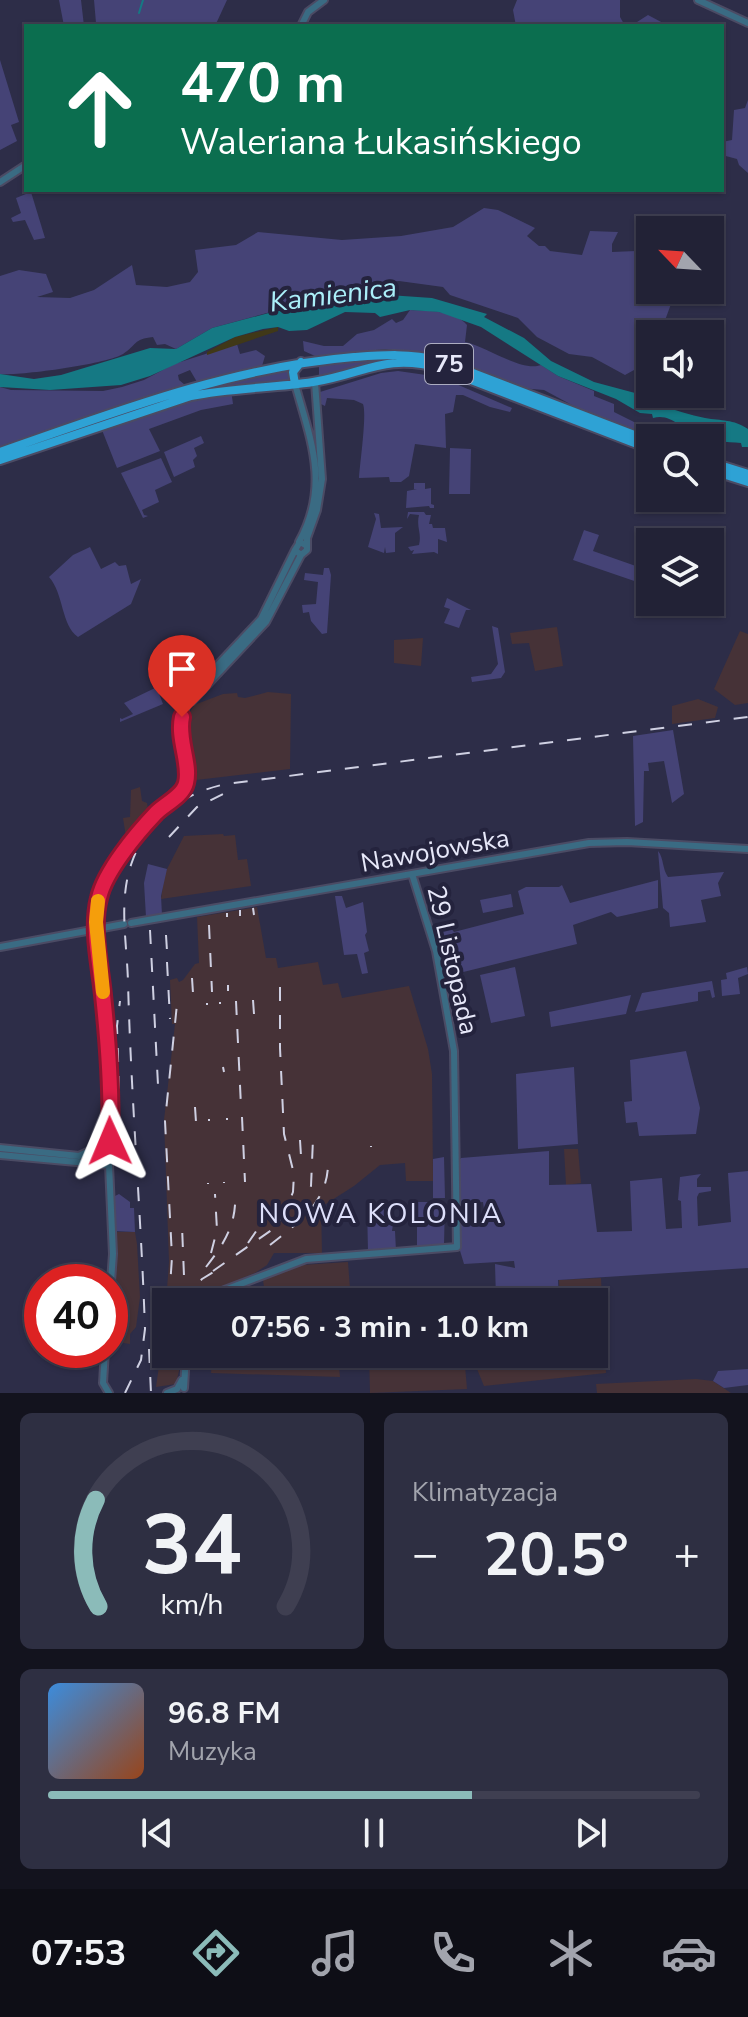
<!DOCTYPE html>
<html lang="pl">
<meta charset="utf-8">
<style>
:root{--surface:#222236;--page:#2e2f42;--text:#f1f3f6;--muted:#a2a4ad;--line:#3f3f51;--accent:#8bbbb9}
body{margin:0;font-family:"Nunito Sans",sans-serif;background:var(--page);color:var(--text);height:100vh;display:flex;flex-direction:column;font-size:30px;white-space:nowrap}
*{box-sizing:border-box;margin:0}
p{font-size:26px;color:var(--muted)}
.icon{flex:none;width:44px;height:44px;fill:none;stroke:currentColor;stroke-width:2;stroke-linecap:round;stroke-linejoin:round}
.map{position:relative;height:1393px;overflow:hidden}
.drawer{display:flex;flex-direction:column;gap:20px;padding:20px;background:#13131e;flex:1}
.drawer>*{flex:none}
.hud{position:absolute;left:24px;top:24px;width:700px;height:168px;border-radius:0px;box-shadow:0 2px 6px #0004,0 0 0 2px var(--line);background:#0b6e4f;color:#fff;overflow:hidden}
.needle{width:52px;rotate:295deg}
.buttons{position:absolute;left:636px;top:216px;display:grid;gap:16px}
.buttons a{display:grid;place-items:center;width:88px;height:88px;border-radius:0px;background:var(--surface);box-shadow:0 2px 6px #0004,0 0 0 2px var(--line);font-size:40px}
.speed{position:absolute;left:24px;top:1264px;display:flex;gap:16px;font-size:40px;font-weight:700;text-align:center}
.speed>*{display:grid;place-content:center;width:104px;height:104px;border-radius:50%;background:var(--surface);box-shadow:0 2px 6px #0004,0 0 0 2px var(--line);line-height:1}
.speed .limit{border:12px solid #d22;background:#fff;color:#111}
.pin{position:absolute;display:grid;place-items:center;width:68px;height:68px;color:#fff;margin:-82px -34px;border-radius:50% 50% 50% 0;rotate:-45deg;box-shadow:0 0 8px #0007}
.pin .icon{rotate:45deg}
.me{position:absolute;width:88px;margin:-44px;rotate:359deg;stroke-linejoin:round;filter:drop-shadow(0 0 6px #0008)}
.turn{display:flex;align-items:center;gap:28px;height:168px;padding:0 24px;font-size:36px}
.turn .icon{width:104px;height:104px;stroke-width:2.5}
.turn b{display:block;font-size:56px;line-height:68px}
.big{font-size:60px;font-weight:700;line-height:1.1}
.drawer .card{flex:1;display:flex;flex-direction:column;justify-content:center;gap:12px;min-width:0;padding:0 28px;border-radius:12px;background:var(--page)}
.drawer .dial{align-items:center;gap:0}
.dial svg{height:208px;overflow:visible;fill:none;stroke:var(--line);stroke-width:7;stroke-linecap:round;text-anchor:middle}
.dial text{fill:var(--text);stroke:none}
.song{display:flex;align-items:center;gap:24px}
.cover{width:96px;height:96px;border-radius:12px;background:linear-gradient(135deg,hsl(210 70% 55%),hsl(20 70% 35%))}
.played{height:8px;border-radius:4px;background:linear-gradient(90deg,var(--accent) 65%,var(--line) 65%)}
.keys{display:flex;justify-content:space-around;direction:ltr}
.heat{display:flex;justify-content:space-between;align-items:center;font-size:44px;direction:ltr}
.drawer .tiles{flex:1;display:grid;gap:20px;grid-template-columns:1fr 1fr}
.card:last-child{grid-column:span 2}
.trip{position:absolute;left:152px;top:1288px;width:456px;height:80px;border-radius:0px;background:var(--surface);box-shadow:0 2px 6px #0004,0 0 0 2px var(--line);font-weight:700;line-height:80px;text-align:center}
.dock{display:flex;height:128px;justify-content:space-around;align-items:center;background:#0e0e16;color:var(--muted)}
.dock .icon{width:56px;height:56px}
.dock .active{color:var(--accent)}
.dock b{font-size:36px;color:var(--text)}
.map>svg:first-child{display:block}
.industrial{fill:#463237}
.green{fill:#454376}
.sand{fill:#403818}
.water{fill:#157984}
.lines{fill:none;stroke-linecap:round;stroke-linejoin:round}
.stream{stroke:#157984;stroke-width:2}
.tertiary-casing{stroke:#4b4b64;stroke-width:10}
.primary-casing{stroke:#4b4b64;stroke-width:12}
.tertiary{stroke:#3a6b83;stroke-width:6}
.primary{stroke:#2ea2d5;stroke-width:8}
.rail{stroke:#cfd0e2;stroke-width:2;stroke-dasharray:14 14;stroke-linecap:butt}
.route-casing{stroke:#92132f;stroke-width:20}
.route{stroke:#e11d48;stroke-width:14}
.slow{stroke:#f59e0b;stroke-width:14}
.labels{text-anchor:middle;stroke-width:8;stroke-linejoin:round;paint-order:stroke}
.shield{fill:#24233d;stroke:#acadc1;stroke-width:2}
.shield-label{font-size:24px;font-weight:bold;fill:#e7e8f9}
.street-label{font-size:26px;fill:#e7e8f9;stroke:#24233d}
.water-label{font-size:28px;font-style:italic;fill:#abeff9;stroke:#24233d}
.neighbourhood-label{font-size:28px;letter-spacing:2px;fill:#dddffa;stroke:#24233d}
</style>
<div class="map">
<svg width="748" height="1393" viewBox="0 0 748 1393">
<rect width="100%" height="100%" fill="#2d2d48"/>
<path class="industrial" d="M557 627 563 666 535 671 529 643 512 644 510 633Z
M740 631 748 634V703L735 705 714 689Z
M423 638 421 666 394 663V640Z
M268 692 291 694 290 769 196 780 185 735 186 719 194 705 223 694 237 693 238 697 245 698Z
M698 699 718 707 715 718 672 724V706Z
M140 787 142 801 147 803 149 815 127 843 123 818 130 817 131 790Z
M223 834 224 836 235 835 238 860 247 859 251 886 161 899 165 873 184 836Z
M257 907 266 958H276L278 968 318 962 323 985 338 983 342 998 409 986 428 1049 432 1074 433 1181H406L405 1163 380 1165 354 1186 321 1207 322 1253H274L267 1265 255 1273 191 1299 190 1296 185 1302H166L169 1262 164 1120 175 1024H172L170 980 177 978 179 982 183 980 195 964 199 963 197 917Z
M564 1149H578L581 1183 566 1185Z
M116 1232H135L137 1244 140 1297 136 1327 130 1334V1344L110 1341Z
M348 1262 351 1302H266L263 1280 302 1265Z
M601 1278 606 1373 484 1386 477 1369 481 1366V1368L562 1363V1354H594V1302H560L559 1280Z
M166 1331V1354H182L181 1362 176 1384 156 1387 160 1359 158 1358Z
M194 1354H338L340 1377 211 1373 212 1361 193 1359Z
M369 1354H464L467 1389 370 1393Z
M696 1379 713 1381 731 1393H597L596 1384Z"/>
<path class="green" d="M59 0H81L84 26H64Z
M94 0H227L215 26H101L96 23Z
M517 0H620V17L624 24 637 22 648 15 663 23 676 26H516L513 10Z
M0 60 19 122 11 125 17 141 0 150Z
M748 100V173L739 165 737 159 722 155V142L732 140 734 110 745 108Z
M31 192 45 238 34 240 25 220 13 222 11 218 21 213 16 198Z
M484 208 498 210 535 228 527 236 539 246H545L550 251 582 255 590 231 618 232 612 244V252L636 251 650 255C650 272 647 280 636 292L671 304 660 334H650V377L634 370 625 375 592 357 569 354 537 337 518 318 450 295 443 287 399 281 376 283 212 328 176 349 165 344 157 345 153 337C133 339 137 345 123 354 107 364 19 376 0 374V276L19 270 46 274 53 292 37 297 70 298 94 290 132 265 136 285 167 287 190 282 198 272 195 250 236 245 258 232 342 240 401 236 453 227Z
M410 310C429 311 454 310 467 325L465 342C488 347 521 372 541 365L558 376 594 391V396L614 404V412L650 430 648 436 583 411 544 390 520 388 427 353 386 349 315 356 304 351 303 341 324 346H343L357 334 374 330 392 319 396 323 403 320Z
M237 344 240 354 256 350 265 356 262 366 206 382H197L190 370 178 375 179 380 185 385 90 415 0 449V387L11 390 103 391 122 387 144 380 174 364Z
M381 357 426 362 319 378V365Z
M288 368 289 382 247 385 102 422 174 396Z
M398 371 440 377 512 408 510 412 490 407 463 395H456L453 412 445 414 446 448 415 444 409 476 401 482H390L389 477 359 478C360 463 367 414 363 404L354 400 327 398 325 406 319 403 320 392 381 373Z
M231 390 233 404 201 410 149 429 160 451 117 468 100 425 179 400Z
M201 436 204 443 194 448 197 456 193 460 195 467 174 477 164 452Z
M450 448 471 449 470 494H449Z
M161 458 172 482 155 490 159 502 142 510 144 515 148 516 143 518 121 473Z
M414 483H425V489L431 488V504L434 505V508H430L429 506 406 508 407 491 417 489H414Z
M408 512H424L426 515H431L429 524H432L433 528H445L447 542 438 539V554L434 552 412 554 414 550 411 551 408 547 419 545C422 533 416 527 419 515L410 514 407 519Z
M374 513 379 514 381 528 403 527 395 533V552L386 553 385 547 384 553 368 547 376 519Z
M584 530 599 535 593 551 650 571 646 585 573 560Z
M90 547 101 569 115 562 119 566 126 565 131 584 141 579 131 604 78 637C61 625 64 594 49 577L73 555Z
M324 568H329L331 575 327 633 322 634 311 621 309 612 303 613 302 605 316 604 318 582 304 580 305 573 323 575Z
M447 598 471 610H466L459 628 444 623 450 609 444 607Z
M492 626 498 628 505 672 501 678 472 682 471 677 491 674 498 664Z
M169 650 176 664 167 672 175 681 172 683 175 689 171 691 168 684 161 687 152 668 169 658 165 651Z
M155 683 163 704 120 722V718L122 719 133 714 124 703 155 688Z
M673 730 684 794 672 803 664 761 648 763 649 771H644L643 822 635 826 633 736Z
M658 851C664 858 662 869 668 877L724 872 718 883 721 896 701 900 706 922 670 927 669 913 663 908Z
M148 864 167 869 161 896 162 915 146 917 144 883Z
M658 880V908L617 917 611 912 573 925 577 944 447 976 444 973 434 932 439 930 440 924 447 923 454 932 524 914 518 891 526 887H559L562 885 570 903Z
M511 894 513 907 483 913 480 900Z
M335 896H342L346 908 363 902 367 932 365 935 369 951 364 953 368 973 362 974 357 954 344 955Z
M515 967 525 1016 491 1023 480 975Z
M747 967 748 974 738 978 740 994 722 996 721 980 727 979 726 973Z
M712 981 715 997 712 998 710 990 698 992V1001L635 1012 642 993Z
M631 995 626 1014 551 1027 549 1012Z
M686 1051 700 1108 696 1134 639 1136 637 1122 626 1123 624 1102 632 1101 630 1060Z
M574 1067 578 1144 518 1149 516 1074Z
M549 1151V1185L591 1184 597 1232 632 1231 630 1181 662 1178 666 1229 682 1228 681 1201 678 1200 680 1177 701 1174 697 1179V1187H711V1191L699 1193 697 1197 698 1226 731 1222 728 1173 748 1171V1268L558 1280 559 1302H466L496 1299 495 1264 515 1268 514 1261 464 1264 458 1244 459 1221 485 1217 483 1202 459 1204V1161L461 1158Z
M444 1157 445 1198H433V1159Z
M119 1194 130 1202V1208H134L135 1232 114 1231 113 1197Z
M417 1202H445L444 1245 417 1248Z
M387 1204 388 1217H394L392 1231H395L396 1251 368 1252 367 1205Z
M748 1369V1385L724 1388 713 1381 718 1371Z"/>
<path class="sand" d="M278 327V331L207 355V352L235 337Z"/>
<path class="water" d="M374 294 432 298 487 314 484 317 524 338 551 361 594 382 650 397 654 396 662 406C676 410 690 415 705 418 722 421 733 419 748 429V447H742L741 443C726 442 712 441 698 436 681 430 672 413 653 418L652 414 640 413 616 399 558 376 481 327 439 312 410 310 380 317 375 313 345 312 307 330 289 331 278 327 263 329 235 337 150 376 121 385 50 390 0 387V374L34 379 61 375 150 348 176 349 212 328 280 310Z"/>
<g class="lines">
<path class="stream" d="M139 13 143 0"/>
<defs>
<path id="tertiary" d="M698 0 748 23
M301 26 308 12 324 0
M0 182 26 165
M295 384C311 441 330 486 299 542
M307 546 300 542 295 550 301 555 307 550V538L317 510 322 479 315 382
M192 701 266 622 301 555
M131 923 589 843 627 842 748 849
M0 947 124 924
M0 1148 79 1156 110 1141
M0 1155 109 1165
M110 1295 113 1254 109 1165 110 1126 104 1003 96 922 99 897 109 873 148 823 185 787 186 778 180 728 187 702 198 686 261 619 295 550
M200 1302 209 1296 306 1259 457 1247 454 1051 436 951 412 874
M105 1350 103 1383 109 1393
M184 1388 186 1354
M167 1393 177 1389 182 1380"/>
<path id="primary" d="M295 384 293 372 301 362
M0 452C115 412 232 367 354 357 383 355 410 353 439 360L650 441
M0 460 191 396C231 388 273 388 313 382 364 374 385 353 440 368L650 449
M710 462 748 474
M710 470 748 482"/>
</defs>
<use href="#tertiary" class="tertiary-casing"/>
<use href="#primary" class="primary-casing"/>
<use href="#tertiary" class="tertiary"/>
<use href="#primary" class="primary"/>
<path class="rail" d="M169 837 197 807 225 793
M253 908 254 915
M240 910V916
M227 913V917
M209 925 212 992
M150 930 158 1085
M166 935 167 951
M167 962 170 1019
M192 978 193 993
M228 985V991
M253 1000 254 1014
M236 1001 241 1106
M220 1002V1004
M207 1003V1005
M223 1067 224 1072
M119 1090 117 1026 120 1001
M195 1107 196 1122
M242 1117 245 1182
M227 1118V1120
M209 1119V1121
M300 1140 301 1156
M371 1146V1147
M224 1182V1183
M208 1183V1184
M301 1213 311 1186 313 1139
M248 1243 259 1227 261 1192
M270 1245C299 1222 329 1202 328 1161
M211 1253 217 1230 215 1194
M206 1267C224 1244 237 1224 235 1193
M213 1271 273 1229 285 1213 293 1192 294 1174 284 1134 280 1048V981
M181 1300 202 1279 223 1266
M169 1302 172 1257 165 1121 177 1004
M177 1302 184 1276 182 1226
M149 1349 151 1393
M155 1369 166 1323
M125 1393 141 1360 145 1329C141 1213 131 1098 128 982 127 943 118 900 132 862 147 819 183 793 226 784L748 717"/>
</g>
<g class="lines">
<defs>
<path id="route" d="M110 1141C112 1093 108 1042 103 995 100 964 91 929 99 898 105 871 137 833 156 813 165 804 183 796 186 783 191 764 177 739 182 717"/>
</defs>
<use href="#route" class="route-casing"/>
<use href="#route" class="route"/>
<path class="slow" d="M98 901 96 922 103 992"/>
</g>
<g class="labels">
<rect class="shield" x="425" y="344" width="48" height="40" rx="6"/>
<g class="shield-label">
<text x="449" y="372">75</text>
</g>
<g class="street-label">
<text transform="translate(435 850) rotate(-10)" y="9">Nawojowska</text>
<text transform="translate(453 960) rotate(77)" y="9">29 Listopada</text>
</g>
<g class="water-label">
<text transform="translate(333 294) rotate(-7)" y="10">Kamienica</text>
</g>
<g class="neighbourhood-label">
<text x="381" y="1223">NOWA KOLONIA</text>
</g>
</g>
</svg>
<div class="buttons">
<a><svg class="needle" viewBox="-14 -14 28 28"><path d="M0-13l5 13h-10z" fill="#e53935"/><path d="M0 13l5-13h-10z" fill="#a2a4ad"/></svg></a>
<a><svg class="icon" aria-label="sound" viewBox="0 0 24 24"><path d="M4 9h4l5-4v14l-5-4H4zM17 9q2 3 0 6"/></svg></a>
<a><svg class="icon" aria-label="search" viewBox="0 0 24 24"><circle cx="10" cy="10" r="6"/><path d="M15 15l6 6"/></svg></a>
<a><svg class="icon" aria-label="layers" viewBox="0 0 24 24"><path d="M12 4l9 5-9 5-9-5zM3 14l9 5 9-5"/></svg></a>
</div>
<div class="speed"><div class="limit">40</div></div>
<div class="pin" style="left:182px;top:717px;background:#d93025"><svg class="icon" aria-label="arrive" viewBox="0 0 24 24"><path d="M6 21V4h12l-3 4 3 4H6"/></svg></div>
<svg class="me" style="left:110px;top:1141px" viewBox="-20 -20 40 40"><path d="M0-17L14 15 0 8-14 15z" fill="#e11d48" stroke="#fff" stroke-width="4"/></svg>
<div class="trip">07:56 · 3 min · 1.0 km</div>
<div class="hud">
<div class="turn"><svg class="icon" aria-label="ahead" viewBox="0 0 24 24"><path d="M12 20V5M6 11l6-6 6 6"/></svg><div><b>470 m</b>Waleriana Łukasińskiego</div></div>
</div>
</div>
<section class="drawer">
<div class="tiles">
<div class="card dial"><svg viewBox="0 0 100 80">
<path d="M14 69A42 42 0 1 1 86 69"/>
<path d="M14 69A42 42 0 0 1 13 28" stroke="#8bbbb9"/>
<text x="50" y="56" font-size="32" font-weight="700">34</text>
<text x="50" y="72" font-size="11">km/h</text>
</svg></div>
<div class="card"><p>Klimatyzacja</p>
<div class="heat"><a>−</a><b class="big">20.5°</b><a>+</a></div>
</div>
<div class="card">
<div class="song"><i class="cover"></i><div><b>96.8 FM</b><p>Muzyka</p></div></div>
<div class="played"></div>
<div class="keys"><svg class="icon" aria-label="previous" viewBox="0 0 24 24"><path d="M18 5L8 12l10 7zM5 5v14"/></svg><svg class="icon" aria-label="pause" viewBox="0 0 24 24"><path d="M8 5v14M16 5v14"/></svg><svg class="icon" aria-label="next" viewBox="0 0 24 24"><path d="M6 5l10 7-10 7zM19 5v14"/></svg></div>
</div>
</div>
</section>
<nav class="dock">
<b>07:53</b>
<svg class="icon active" aria-label="directions" viewBox="0 0 24 24"><path d="M12 3l9 9-9 9-9-9zM9 14v-3h6M13 9l2 2-2 2"/></svg>
<svg class="icon" aria-label="music" viewBox="0 0 24 24"><path d="M9 18V5l10-2v13"/><circle cx="6" cy="18" r="3"/><circle cx="16" cy="16" r="3"/></svg>
<svg class="icon" aria-label="phone" viewBox="0 0 24 24"><path d="M5 4h4l2 5-3 2q2 4 5 5l2-3 5 2v4C11 20 4 13 5 4z"/></svg>
<svg class="icon" aria-label="climate" viewBox="0 0 24 24"><path d="M12 3v18M4 7l16 10M4 17L20 7"/></svg>
<svg class="icon" aria-label="car" viewBox="0 0 24 24"><path d="M5 17H2v-5l4-1 3-4h7l3 4 3 1v5h-3M9 17h6M6 11h13"/><circle cx="7" cy="17" r="2"/><circle cx="17" cy="17" r="2"/></svg>
</nav>
